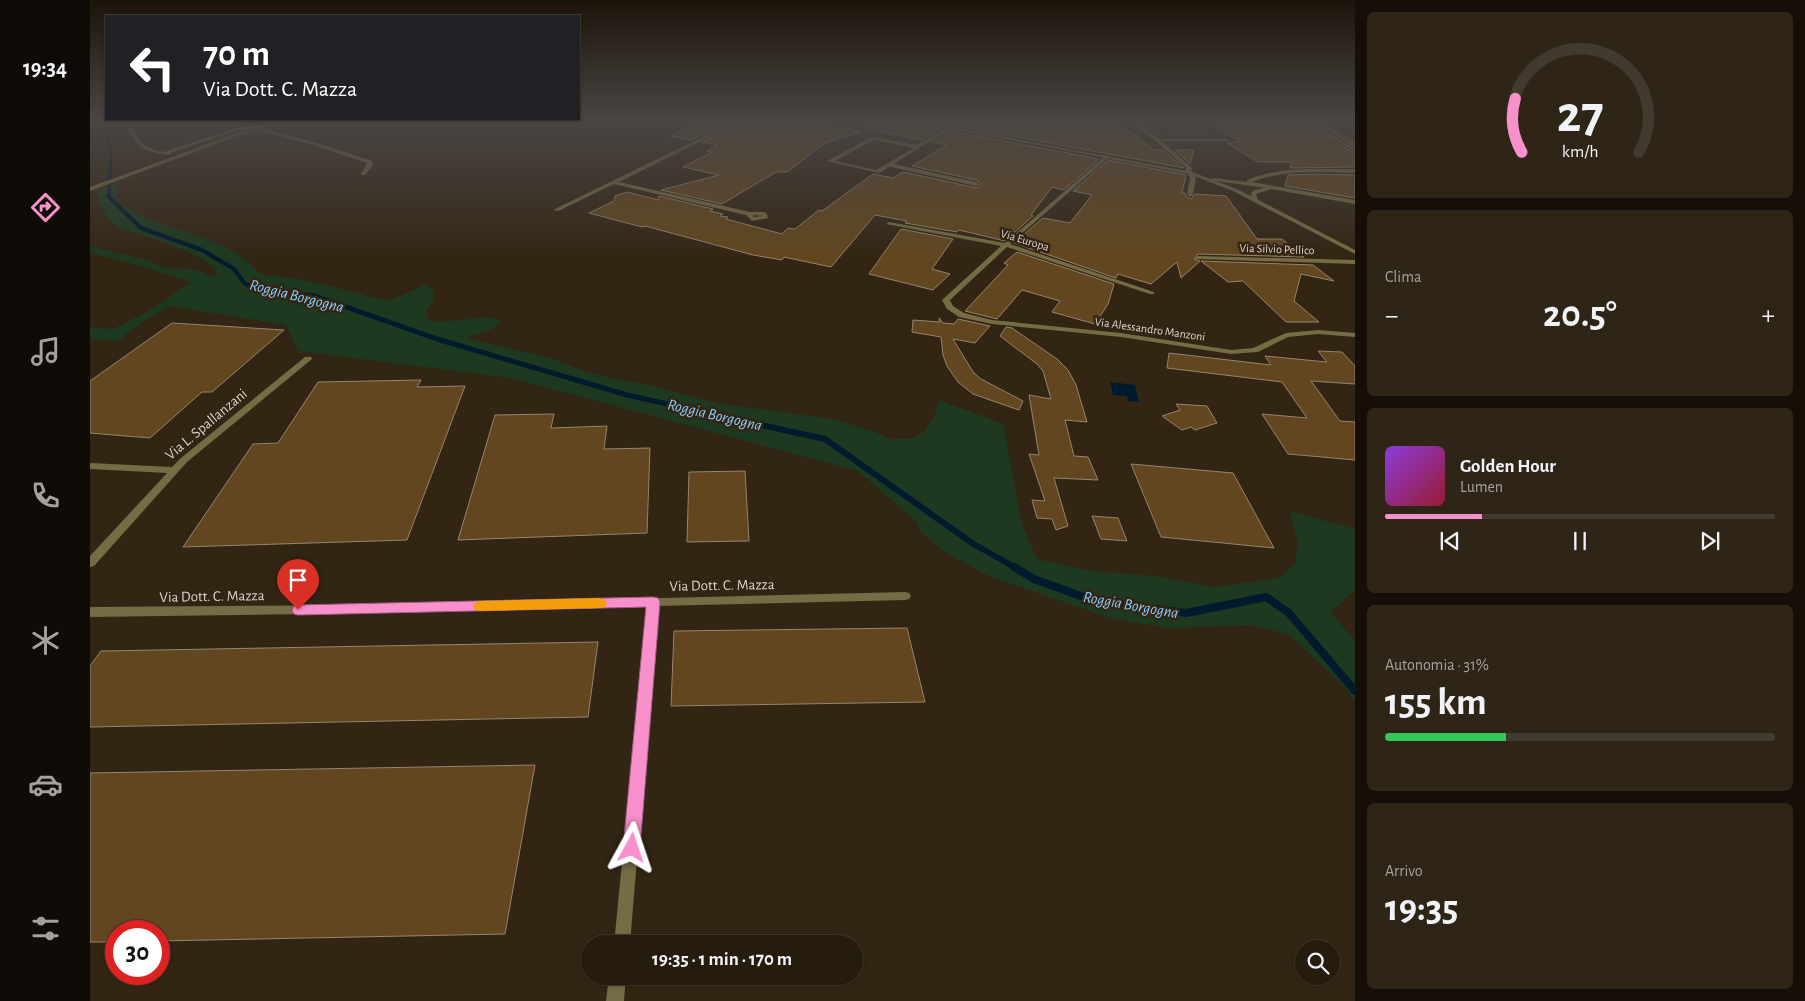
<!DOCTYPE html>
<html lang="it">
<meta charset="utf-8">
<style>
:root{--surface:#261c0e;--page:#2e2517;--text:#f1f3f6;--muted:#a4a19e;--line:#423a2e;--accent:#f890cc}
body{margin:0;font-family:"Alegreya Sans",sans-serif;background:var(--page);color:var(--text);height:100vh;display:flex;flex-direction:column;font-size:19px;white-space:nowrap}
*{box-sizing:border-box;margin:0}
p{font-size:16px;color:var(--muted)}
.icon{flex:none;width:28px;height:28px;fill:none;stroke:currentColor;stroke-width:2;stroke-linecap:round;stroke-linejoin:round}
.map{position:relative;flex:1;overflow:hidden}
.details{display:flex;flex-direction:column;gap:12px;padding:12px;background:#150f08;width:450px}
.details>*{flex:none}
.top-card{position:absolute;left:15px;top:15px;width:475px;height:105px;border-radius:0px;box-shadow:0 1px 4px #0004,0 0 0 1px var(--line);background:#202124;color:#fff;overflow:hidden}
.tools{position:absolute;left:1205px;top:940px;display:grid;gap:10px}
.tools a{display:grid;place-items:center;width:45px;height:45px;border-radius:50%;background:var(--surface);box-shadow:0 1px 4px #0004,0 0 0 1px var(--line);font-size:25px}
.speed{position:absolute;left:15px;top:920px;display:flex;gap:10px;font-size:25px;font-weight:700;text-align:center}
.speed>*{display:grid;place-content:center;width:65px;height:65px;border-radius:50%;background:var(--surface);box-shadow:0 1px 4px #0004,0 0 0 1px var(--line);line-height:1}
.speed .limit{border:8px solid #d22;background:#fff;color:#111}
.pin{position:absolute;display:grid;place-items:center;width:42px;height:42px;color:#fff;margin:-51px -21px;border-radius:50% 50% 50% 0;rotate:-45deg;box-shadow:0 0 5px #0007}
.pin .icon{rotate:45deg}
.me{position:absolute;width:55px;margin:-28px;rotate:5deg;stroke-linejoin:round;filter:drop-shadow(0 0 4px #0008)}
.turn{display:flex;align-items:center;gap:18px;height:105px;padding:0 15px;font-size:22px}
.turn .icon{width:65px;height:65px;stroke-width:2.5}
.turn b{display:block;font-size:35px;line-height:42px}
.big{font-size:38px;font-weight:700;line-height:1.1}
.details .tile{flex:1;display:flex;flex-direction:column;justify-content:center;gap:8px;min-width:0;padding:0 18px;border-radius:8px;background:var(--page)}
.details .dial{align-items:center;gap:0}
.dial svg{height:130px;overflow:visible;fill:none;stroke:var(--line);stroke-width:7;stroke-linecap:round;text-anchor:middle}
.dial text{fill:var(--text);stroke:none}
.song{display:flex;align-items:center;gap:15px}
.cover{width:60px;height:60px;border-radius:8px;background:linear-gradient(135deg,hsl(270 70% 55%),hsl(350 70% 35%))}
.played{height:5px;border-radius:2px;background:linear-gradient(90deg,var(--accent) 25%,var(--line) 25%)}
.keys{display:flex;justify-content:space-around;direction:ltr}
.heat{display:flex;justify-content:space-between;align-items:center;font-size:28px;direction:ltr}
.charge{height:8px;border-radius:4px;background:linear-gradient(90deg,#34c759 31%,var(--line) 0)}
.trip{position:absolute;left:491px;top:935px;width:282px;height:50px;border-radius:25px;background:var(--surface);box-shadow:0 1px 4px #0004,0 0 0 1px var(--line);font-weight:700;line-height:50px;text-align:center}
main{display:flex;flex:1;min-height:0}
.tabs{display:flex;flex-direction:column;width:90px;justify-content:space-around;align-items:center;background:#0f0b06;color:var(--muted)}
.tabs .icon{width:35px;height:35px}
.tabs .current{color:var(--accent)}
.tabs b{font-size:22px;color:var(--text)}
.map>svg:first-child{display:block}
.green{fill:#1d3920}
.water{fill:#001a2e}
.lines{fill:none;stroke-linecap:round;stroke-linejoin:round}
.stream-far4{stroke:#001a2e;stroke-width:3}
.stream-far3{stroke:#001a2e;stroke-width:4}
.stream-far2{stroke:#001a2e;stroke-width:5}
.stream-far1{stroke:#001a2e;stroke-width:6}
.stream{stroke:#001a2e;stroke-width:8}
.building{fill:#62461f;stroke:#95846f}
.path{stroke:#796d5e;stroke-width:1;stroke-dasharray:1 1;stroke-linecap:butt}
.service{fill:#756b44;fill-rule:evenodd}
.minor{fill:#756b44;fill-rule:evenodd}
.tertiary{fill:#756b44;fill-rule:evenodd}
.route{fill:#f890cc;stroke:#a15e85}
.slow{fill:#f59e0b}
.labels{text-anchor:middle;stroke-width:5;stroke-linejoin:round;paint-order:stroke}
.far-street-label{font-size:12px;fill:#ddd3c8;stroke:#332513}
.street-label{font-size:15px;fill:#ddd3c8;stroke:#332513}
.water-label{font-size:16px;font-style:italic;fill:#88cbfb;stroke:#332513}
</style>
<main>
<nav class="tabs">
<b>19:34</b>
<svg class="icon current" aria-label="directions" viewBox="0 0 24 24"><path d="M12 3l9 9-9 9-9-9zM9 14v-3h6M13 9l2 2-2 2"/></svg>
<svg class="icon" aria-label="music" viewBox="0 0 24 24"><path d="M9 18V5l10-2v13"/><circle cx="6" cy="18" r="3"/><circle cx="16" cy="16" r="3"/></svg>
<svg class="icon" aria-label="phone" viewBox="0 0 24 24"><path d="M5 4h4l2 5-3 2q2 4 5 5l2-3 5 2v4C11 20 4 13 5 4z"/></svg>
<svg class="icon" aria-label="climate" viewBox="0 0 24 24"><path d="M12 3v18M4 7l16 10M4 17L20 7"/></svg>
<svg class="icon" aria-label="car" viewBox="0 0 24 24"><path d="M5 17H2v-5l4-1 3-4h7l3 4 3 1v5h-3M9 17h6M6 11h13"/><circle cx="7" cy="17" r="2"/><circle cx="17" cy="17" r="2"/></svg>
<svg class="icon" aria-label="filters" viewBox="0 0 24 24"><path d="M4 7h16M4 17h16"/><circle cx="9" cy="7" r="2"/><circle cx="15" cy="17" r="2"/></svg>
</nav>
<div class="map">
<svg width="1265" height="1001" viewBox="0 0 1265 1001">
<rect width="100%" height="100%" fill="#332513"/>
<path class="green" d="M1054 120H1102L1127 135H1076Z
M28 182 27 201C70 235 133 229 170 274L214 280 272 294 282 298 300 300 337 284 344 292 343 300 336 312 339 320 350 322 398 317 412 322 403 329 374 338 457 357 494 371 523 379 559 385 625 403 743 419 782 431 801 439H820L834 432 844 418 849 400 913 424 932 524 947 559 1003 571 1064 576 1125 587 1189 578 1206 562 1207 538 1199 511 1265 529V590L1241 612 1265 642V701L1257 689 1198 634 1160 625 1079 628 1024 619 901 577 885 569 852 550 830 531 826 521 768 471 421 378 208 351 196 325 80 306 52 322 28 341 0 339V327L23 329 62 309 102 282 47 265 0 253V246L57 260 76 268 104 269 122 276 127 274C120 253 50 235 28 228 15 217 11 207 7 191Z"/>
<path class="water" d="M1020 382 1045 385 1049 402 1038 401 1037 396 1023 395Z"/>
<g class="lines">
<path class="stream-far4" d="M12 120C26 148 19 169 19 198"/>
<path class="stream-far3" d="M18 196 51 228 112 250 144 269 155 284 184 293 202 294"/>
<path class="stream-far2" d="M185 293 225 296 347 339 537 395 630 416"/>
<path class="stream-far1" d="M625 415 735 439 882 543 926 568"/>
<path class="stream" d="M924 567 944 579 1002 600 1096 613 1176 597 1199 613 1265 691"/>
</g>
<path class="building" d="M616 120H642L601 140 581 136Z
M655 120H703L770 132 735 143 697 172H686L632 204 571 190 629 175 593 167 622 152 617 151 627 145 612 142Z
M773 120H813L851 129 832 140 772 128Z
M876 120H946L978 125V120H1026L1064 150H1073L1094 168 868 126Z
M1116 120H1213L1265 154V167L1200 168 1202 162H1168L1137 143 1150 142Z
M1224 120 1265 142V147Z
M861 131 1009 159 974 190 962 187 941 215 943 216 915 241 869 230 867 232 815 223 817 221 785 215 741 267 694 257 692 260 663 255 555 226 552 227 499 213 524 201 525 196 537 192 568 200 569 196 623 209 620 211 633 214 630 216 638 217 636 219 692 234 698 228 705 229 729 210 732 211 783 174 803 178 813 172 887 188 891 183 886 180 822 166 857 145 842 142Z
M1085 150H1104L1100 164Z
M1018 160 1096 175 1092 193H1095L1096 197 1101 199 1105 194 1136 196 1167 239H1192L1214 257 1108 254 1104 259 1110 261 1091 278 1087 262 1061 284 1028 274 1026 278 924 243 953 218 980 223 1002 195 983 191Z
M1226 174 1265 175V198L1195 186 1198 175Z
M811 229 863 239 842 269 860 274 843 290 779 274Z
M927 252 1024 284 1018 304 1005 324 962 312 970 301 932 290 907 319 875 311 918 265 914 263Z
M1111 261 1223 265 1244 281 1211 274 1204 301 1229 322H1196L1153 281 1138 282Z
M849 318 853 323 864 324 868 319 900 326 885 343 863 339 883 372 891 379 933 401 929 410 883 394 868 382 857 366 853 355 851 337 822 332 823 320 850 322Z
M82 323 194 330 122 392H112L60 438 0 433V381Z
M916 327 922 328 967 359 978 370 986 385 997 422 975 420 984 456 998 457 1008 480 964 478 978 526 966 530 962 519 947 518 942 500 955 501 939 454 949 455 939 395 961 399 953 371 947 364 910 336Z
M1228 351 1252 352 1265 366V384L1221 381 1250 421 1265 422V460L1198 454 1172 414 1217 418 1192 382 1077 368 1079 353 1181 365 1175 356 1237 362Z
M331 380 327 387 375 386 317 540 93 547 163 444 188 443 228 382Z
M1086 404 1117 406 1127 423 1105 430 1101 427 1092 430 1072 416 1090 410Z
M464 414 461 428 517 426 514 449 560 448 557 533 368 540 405 415Z
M1041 464 1143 473 1184 548 1071 537Z
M655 471 659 541 597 542 599 472Z
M1002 516 1028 518 1037 541 1011 539Z
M817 628 835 702 581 706 584 631Z
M508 642 498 717 0 727V666L11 651Z
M445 765 415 934 69 941V931H26V942H0V773Z"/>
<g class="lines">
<path class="path" d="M1064 122 1090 128"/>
<path class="service" d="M799 163 886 182 889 184 886 186 797 166Z"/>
<path class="minor" d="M647 120H653L529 182 660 212H674L677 214 678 218 662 221 656 215 524 184 468 211 463 210ZM664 215 672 216H673L664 217 662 216Z
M869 120H874L789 173 737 161 782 137 827 145ZM783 140 824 148 786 170 745 161Z
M1039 120H1044L1069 139H1137L1139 140 1137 141H1072L1102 168 1101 170 1106 178 1103 195 1100 197 1097 195 1100 178 1095 170 1096 168 1067 142Z
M1215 120H1220L1265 149V152Z
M27 121H38C48 139 51 148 74 152L143 129 161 126 227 143 282 161 283 165 275 175H271L277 163 223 145 161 128 146 131 80 153 81 154 79 155C51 151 48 148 35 123H27Z
M1015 156 1019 157 920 244 1064 292V294H1060L917 247 860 300 863 306 874 313 902 320 1031 333 1141 350 1163 348 1196 333 1228 330 1265 333V337L1228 334 1198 337 1168 352 1141 354 1031 337 902 324 869 317 857 309 852 300 911 246 796 224 799 222 915 243Z
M1225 169H1265V173C1230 172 1195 169 1162 182L1265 200V204L1181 189 1166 194 1168 200 1165 202 1162 200 1161 193 1165 190 1175 188 1120 180 1123 178 1157 182V180C1179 171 1201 169 1225 169Z
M1108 256 1265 260V264L1106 259V257Z
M215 357H221L222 359 97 462 4 566 0 567V556L77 473 0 469V463L82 467 91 458Z
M815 592 819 593 821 596 819 599 815 600 568 606 540 944H524L557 607 284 613 0 617V607L284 605Z
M519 976H536L534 1001H516Z"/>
<path class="tertiary" d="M184 120H190L0 191V187Z
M815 120H825L1102 172 1147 189 1265 250V254L1143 191 1099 174Z"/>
</g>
<linearGradient id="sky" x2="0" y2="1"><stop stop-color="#1c140a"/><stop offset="0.46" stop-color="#4a4644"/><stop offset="1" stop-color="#4a4644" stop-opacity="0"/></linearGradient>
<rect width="1265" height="260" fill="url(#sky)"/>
<path class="route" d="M563 597 568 598 570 602 550 848 548 854 542 857 536 854 533 848 556 607 208 615 204 614 202 610 204 606 208 605Z"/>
<path class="slow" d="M510 598 515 600 517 603 515 607 510 608 390 611 385 610 383 606 385 603 390 601Z"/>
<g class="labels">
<g class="far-street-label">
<text transform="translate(935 240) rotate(17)" y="4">Via Europa</text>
<text transform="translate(1187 249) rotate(2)" y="4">Via Silvio Pellico</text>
<text transform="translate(1060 329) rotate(8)" y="4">Via Alessandro Manzoni</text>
</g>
<g class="street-label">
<text transform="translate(116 424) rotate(-40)" y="5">Via L. Spallanzani</text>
<text transform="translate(632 585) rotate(-1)" y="5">Via Dott. C. Mazza</text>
<text transform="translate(122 596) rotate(-1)" y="5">Via Dott. C. Mazza</text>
</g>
<g class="water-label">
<text transform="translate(207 295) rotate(14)" y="6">Roggia Borgogna</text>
<text transform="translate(625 414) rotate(13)" y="6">Roggia Borgogna</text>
<text transform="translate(1041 604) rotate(10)" y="6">Roggia Borgogna</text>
</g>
</g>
</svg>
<div class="tools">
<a><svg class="icon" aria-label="search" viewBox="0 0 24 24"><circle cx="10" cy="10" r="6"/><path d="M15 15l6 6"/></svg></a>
</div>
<div class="speed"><div class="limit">30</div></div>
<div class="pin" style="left:208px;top:610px;background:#d93025"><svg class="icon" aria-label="arrive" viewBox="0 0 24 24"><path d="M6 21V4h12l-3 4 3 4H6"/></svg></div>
<svg class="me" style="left:542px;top:848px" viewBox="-20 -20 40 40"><path d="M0-17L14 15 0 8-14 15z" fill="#f890cc" stroke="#fff" stroke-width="4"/></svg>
<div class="trip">19:35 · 1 min · 170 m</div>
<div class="top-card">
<div class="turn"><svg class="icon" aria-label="left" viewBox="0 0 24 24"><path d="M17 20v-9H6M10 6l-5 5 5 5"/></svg><div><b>70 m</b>Via Dott. C. Mazza</div></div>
</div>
</div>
<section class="details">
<div class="tile dial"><svg viewBox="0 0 100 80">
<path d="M14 69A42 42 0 1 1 86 69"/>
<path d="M14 69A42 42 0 0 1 10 36" stroke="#f890cc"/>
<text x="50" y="56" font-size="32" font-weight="700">27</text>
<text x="50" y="72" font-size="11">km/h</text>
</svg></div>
<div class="tile"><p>Clima</p>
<div class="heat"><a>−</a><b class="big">20.5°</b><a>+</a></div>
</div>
<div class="tile">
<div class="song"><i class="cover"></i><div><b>Golden Hour</b><p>Lumen</p></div></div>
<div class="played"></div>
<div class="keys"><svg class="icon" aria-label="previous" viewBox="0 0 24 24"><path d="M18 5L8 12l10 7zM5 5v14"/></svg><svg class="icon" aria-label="pause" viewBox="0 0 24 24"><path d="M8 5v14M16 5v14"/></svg><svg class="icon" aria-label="next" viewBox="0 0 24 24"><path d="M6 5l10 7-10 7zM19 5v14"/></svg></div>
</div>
<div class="tile"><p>Autonomia · 31%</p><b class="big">155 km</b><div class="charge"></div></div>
<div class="tile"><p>Arrivo</p><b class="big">19:35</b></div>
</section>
</main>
